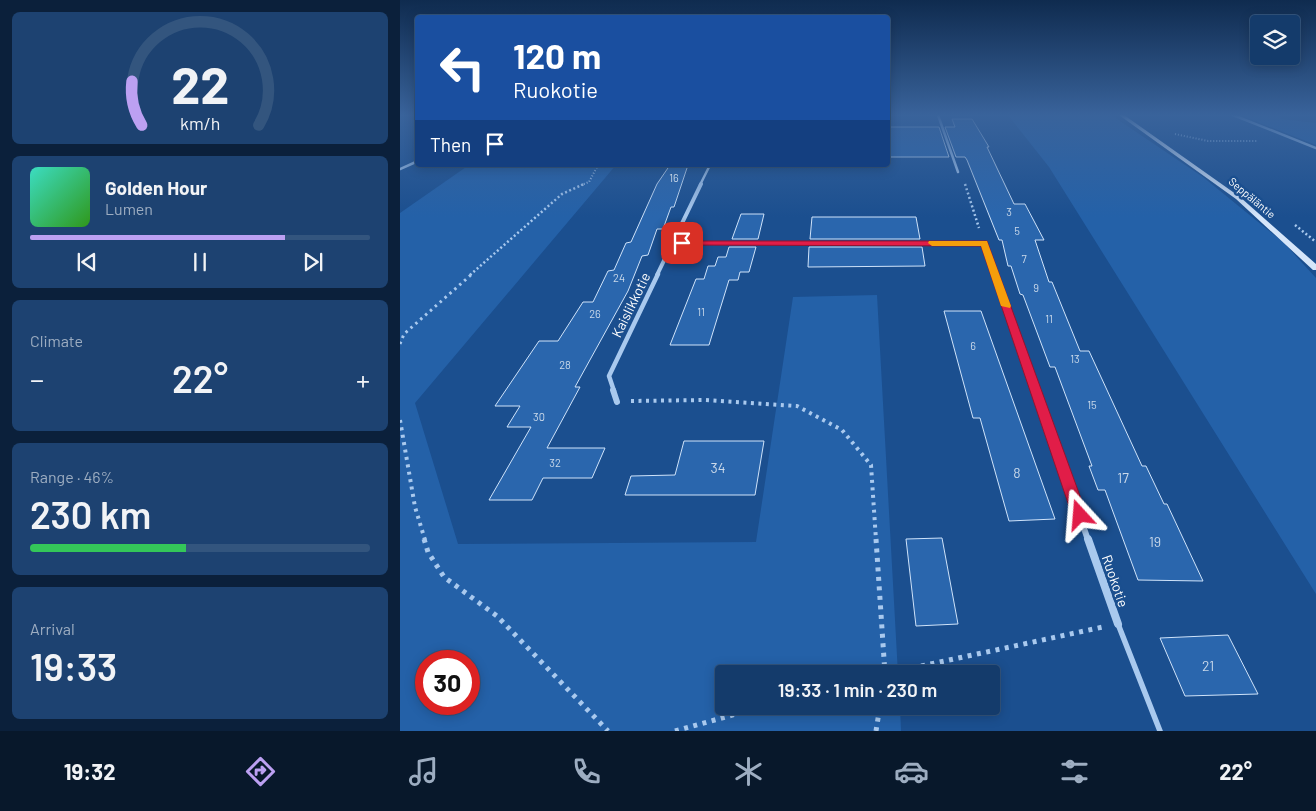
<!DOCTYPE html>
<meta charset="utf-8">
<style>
:root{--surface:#143b6b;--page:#1d4271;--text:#f1f3f6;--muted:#9dadc1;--line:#33557e;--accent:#bca0f2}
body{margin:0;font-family:Barlow,sans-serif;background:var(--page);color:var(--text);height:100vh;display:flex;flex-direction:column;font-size:19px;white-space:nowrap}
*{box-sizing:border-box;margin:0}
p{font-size:16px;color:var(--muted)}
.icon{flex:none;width:28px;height:28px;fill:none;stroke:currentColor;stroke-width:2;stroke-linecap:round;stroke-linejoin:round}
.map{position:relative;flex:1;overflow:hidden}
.drawer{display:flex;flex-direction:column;gap:12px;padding:12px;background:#0b203b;width:400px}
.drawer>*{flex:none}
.guide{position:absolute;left:15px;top:15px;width:475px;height:152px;border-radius:5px;box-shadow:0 2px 12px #0003,0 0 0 1px var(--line);background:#1a4fa0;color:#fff;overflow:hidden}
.controls{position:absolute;left:850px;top:15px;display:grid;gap:10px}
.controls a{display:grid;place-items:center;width:50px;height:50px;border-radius:5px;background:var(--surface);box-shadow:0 2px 12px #0003,0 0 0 1px var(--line);font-size:25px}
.speed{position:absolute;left:15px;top:650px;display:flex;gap:10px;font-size:25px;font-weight:700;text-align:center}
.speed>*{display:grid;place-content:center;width:65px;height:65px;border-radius:50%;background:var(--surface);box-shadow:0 2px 12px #0003,0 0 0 1px var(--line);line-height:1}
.speed .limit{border:8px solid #d22;background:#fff;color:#111}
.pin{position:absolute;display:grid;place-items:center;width:42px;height:42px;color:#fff;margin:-21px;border-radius:10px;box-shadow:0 2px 8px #0006}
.me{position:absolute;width:55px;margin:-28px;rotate:341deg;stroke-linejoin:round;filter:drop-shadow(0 0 4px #0008)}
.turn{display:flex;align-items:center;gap:18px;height:105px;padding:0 15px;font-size:22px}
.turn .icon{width:65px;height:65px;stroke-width:2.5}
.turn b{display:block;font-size:35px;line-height:42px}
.then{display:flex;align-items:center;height:48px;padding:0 15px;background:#0003;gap:10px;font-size:19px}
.big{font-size:38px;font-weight:600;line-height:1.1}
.drawer .tile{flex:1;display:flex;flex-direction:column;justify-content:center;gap:8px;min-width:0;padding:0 18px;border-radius:8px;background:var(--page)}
.drawer .dial{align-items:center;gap:0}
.dial svg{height:130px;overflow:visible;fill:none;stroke:var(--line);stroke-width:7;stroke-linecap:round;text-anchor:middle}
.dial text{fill:var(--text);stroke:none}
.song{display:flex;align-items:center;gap:15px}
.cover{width:60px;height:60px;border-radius:8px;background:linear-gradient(135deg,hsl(170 70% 55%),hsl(110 70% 35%))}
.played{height:5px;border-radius:2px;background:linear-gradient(90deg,var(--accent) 75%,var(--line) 75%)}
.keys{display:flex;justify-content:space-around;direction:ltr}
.heat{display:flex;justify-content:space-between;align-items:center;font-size:28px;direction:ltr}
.charge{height:8px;border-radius:4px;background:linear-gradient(90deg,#34c759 46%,var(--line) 0)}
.trip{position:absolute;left:315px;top:665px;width:285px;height:50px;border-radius:5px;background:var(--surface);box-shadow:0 2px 12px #0003,0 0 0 1px var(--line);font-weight:600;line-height:50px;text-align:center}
.tabs{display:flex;height:80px;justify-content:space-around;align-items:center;background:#08182b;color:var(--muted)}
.tabs .icon{width:35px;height:35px}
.tabs .selected{color:var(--accent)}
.tabs b{font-size:22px;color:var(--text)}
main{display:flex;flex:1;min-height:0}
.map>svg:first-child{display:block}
.green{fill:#2461a8;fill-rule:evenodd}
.building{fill:#2a66ad;stroke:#cfe3fa}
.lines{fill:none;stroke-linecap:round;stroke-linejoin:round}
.path-far4{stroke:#a9c9ee;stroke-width:2;stroke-dasharray:1 2;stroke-linecap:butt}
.path-far3{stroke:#a9c9ee;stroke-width:2.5;stroke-dasharray:2 2.5;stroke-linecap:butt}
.path-far2{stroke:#a9c9ee;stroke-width:3;stroke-dasharray:2.5 4;stroke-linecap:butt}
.path-far1{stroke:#a9c9ee;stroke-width:4;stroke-dasharray:3 4.5;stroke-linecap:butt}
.path{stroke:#a9c9ee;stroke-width:5;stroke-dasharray:4 5.5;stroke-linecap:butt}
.lane{stroke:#a9c9ee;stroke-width:5.5}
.street-far4{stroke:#a9c9ee;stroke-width:2.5}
.street-far3{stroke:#a9c9ee;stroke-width:4}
.street-far2{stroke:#a9c9ee;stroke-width:4.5}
.street-far1{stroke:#a9c9ee;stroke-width:6}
.street{stroke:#a9c9ee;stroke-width:8}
.secondary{fill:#d6e6fa;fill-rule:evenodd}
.route{fill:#e11d48;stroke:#92132f}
.slow{fill:#f59e0b}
.labels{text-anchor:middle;stroke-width:5;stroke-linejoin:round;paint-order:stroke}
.number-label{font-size:11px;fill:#cad9ea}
.far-street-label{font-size:11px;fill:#fff;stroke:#1b4f8f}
.street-label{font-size:14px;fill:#fff;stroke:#1b4f8f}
.near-number-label{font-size:14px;fill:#cad9ea}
</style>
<main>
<section class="drawer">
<div class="tile dial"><svg viewBox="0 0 100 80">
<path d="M14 69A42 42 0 1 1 86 69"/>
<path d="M14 69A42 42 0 0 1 8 42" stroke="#bca0f2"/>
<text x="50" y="56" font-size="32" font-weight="700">22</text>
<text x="50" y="72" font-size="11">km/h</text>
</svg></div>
<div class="tile">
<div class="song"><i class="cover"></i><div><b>Golden Hour</b><p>Lumen</p></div></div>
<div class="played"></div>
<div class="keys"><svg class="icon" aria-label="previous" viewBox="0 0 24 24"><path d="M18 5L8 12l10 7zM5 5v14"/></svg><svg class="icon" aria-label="pause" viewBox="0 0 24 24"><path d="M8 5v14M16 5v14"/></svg><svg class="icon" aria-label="next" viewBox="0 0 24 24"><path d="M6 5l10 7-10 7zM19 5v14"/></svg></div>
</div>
<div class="tile"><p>Climate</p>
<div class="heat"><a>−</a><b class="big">22°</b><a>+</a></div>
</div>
<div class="tile"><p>Range · 46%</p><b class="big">230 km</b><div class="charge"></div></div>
<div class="tile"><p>Arrival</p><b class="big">19:33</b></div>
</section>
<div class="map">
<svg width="916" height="731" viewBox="0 0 916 731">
<rect width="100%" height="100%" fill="#1b4f8f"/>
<path class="green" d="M608 115H711L803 177 884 243 916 278V594L649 167Z
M840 115H901L905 116H880L881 119 916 123V145Z
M69 165H216L15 403 58 544 356 542 393 297 477 295 498 674H324V706H500L501 731H0V213ZM26 661H69V704H26Z"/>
<path class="building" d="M552 119H572L589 147H587L614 204H625L644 240H635L649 282H652L680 351H689L742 466H746L764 504H767L803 581 738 580 705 490H698L689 466H692L655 367H650L623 295 620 294 611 266H608L602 240H599L567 160 565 157H556L545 127H555Z
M488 127H539L549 157H488Z
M270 165H288L274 207H271L263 229H257L248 255 242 256 228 291 175 387H180L147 448H205L192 478H143L132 500H89L131 427H107L120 406H95L139 341H158L183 302H193L208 271 214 270 226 243 231 242 257 184Z
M341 214H364L358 239H332Z
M412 217H516L520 239H410Z
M329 247H356L349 272H340L338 280H329L309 345H270L296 279H304L308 266H315L318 257H326Z
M409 247H522L525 266 408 267Z
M544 311H581L655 519 609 521 580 418H573Z
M284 441H364L355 495H225L231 476 275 475Z
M542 538 558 624 516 626 506 539Z
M828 635 858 694 785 696 760 638Z"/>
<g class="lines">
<path class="path-far4" d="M775 134 808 141H858
M181 185 189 182 198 165"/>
<path class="path-far3" d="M565 184 579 228
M895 225 916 242
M70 275 162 194 184 184"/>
<path class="path-far2" d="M0 344 4 334 72 274"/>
<path class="path-far1" d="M231 401 305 400 397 406 442 430 471 465 476 540
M0 420 15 507 25 540"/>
<path class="path" d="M24 539 28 552 44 577 97 616 208 731
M476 539 485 674
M484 674 703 627
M275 731 365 706
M476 731 480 706"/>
<path class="lane" d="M718 624 760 731"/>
<path class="street-far4" d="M538 115 558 172
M833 115 916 148
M0 169 18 161
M300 185 310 165"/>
<path class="street-far3" d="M274 243H584L595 275
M257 275 301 184"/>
<path class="street-far2" d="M595 274 636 391
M214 391 209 376 258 274"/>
<path class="street-far1" d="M213 390 217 402
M636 390 688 540"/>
<path class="street" d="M688 539 718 624"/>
<path class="secondary" d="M719 115H724L840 197 916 264V270H913L836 199Z"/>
</g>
<linearGradient id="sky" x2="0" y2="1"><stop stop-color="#0f2b4f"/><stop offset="0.53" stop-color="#39639b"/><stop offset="1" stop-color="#39639b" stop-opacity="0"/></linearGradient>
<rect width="916" height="217" fill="url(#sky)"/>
<path class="route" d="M279 241H587L687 515 685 519H675L672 515 581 246 282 245 279 244Z"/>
<path class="slow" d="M529 241H587L611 306 610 308 601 306 581 246H532L528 243Z"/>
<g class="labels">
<g class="number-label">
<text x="274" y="182">16</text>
<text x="609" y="216">3</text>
<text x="617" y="235">5</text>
<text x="624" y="263">7</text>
<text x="219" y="282">24</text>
<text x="636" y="292">9</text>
<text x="301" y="316">11</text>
<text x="195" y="318">26</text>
<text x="649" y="323">11</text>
<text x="573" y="350">6</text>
<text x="675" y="363">13</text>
<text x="165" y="369">28</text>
<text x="692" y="409">15</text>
<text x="139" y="421">30</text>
<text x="155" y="467">32</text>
</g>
<g class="far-street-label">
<text transform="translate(852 198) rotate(40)" y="4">Seppäläntie</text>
</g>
<g class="street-label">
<text transform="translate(231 305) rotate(-64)" y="5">Kaislikkotie</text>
<text transform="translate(715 581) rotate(71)" y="5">Ruokotie</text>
</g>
<g class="near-number-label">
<text x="318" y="473">34</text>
<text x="617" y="478">8</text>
<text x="723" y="483">17</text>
<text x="755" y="547">19</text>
<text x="808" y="671">21</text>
</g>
</g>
</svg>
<div class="controls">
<a><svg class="icon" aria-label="layers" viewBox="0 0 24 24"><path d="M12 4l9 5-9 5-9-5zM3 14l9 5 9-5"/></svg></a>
</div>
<div class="speed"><div class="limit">30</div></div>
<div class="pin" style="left:282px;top:243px;background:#d93025"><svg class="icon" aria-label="arrive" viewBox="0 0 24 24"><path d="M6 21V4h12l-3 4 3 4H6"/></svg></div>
<svg class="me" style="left:680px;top:515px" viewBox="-20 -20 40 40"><path d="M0-17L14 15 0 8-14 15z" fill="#e11d48" stroke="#fff" stroke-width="4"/></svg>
<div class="trip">19:33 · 1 min · 230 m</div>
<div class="guide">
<div class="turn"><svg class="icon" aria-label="left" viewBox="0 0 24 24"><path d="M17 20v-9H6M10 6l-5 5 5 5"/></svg><div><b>120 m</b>Ruokotie</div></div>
<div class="then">Then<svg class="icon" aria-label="arrive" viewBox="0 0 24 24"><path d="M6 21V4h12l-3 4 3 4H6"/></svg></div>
</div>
</div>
</main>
<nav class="tabs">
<b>19:32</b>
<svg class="icon selected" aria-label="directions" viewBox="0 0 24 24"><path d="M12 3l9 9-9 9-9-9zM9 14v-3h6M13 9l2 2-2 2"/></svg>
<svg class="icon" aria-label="music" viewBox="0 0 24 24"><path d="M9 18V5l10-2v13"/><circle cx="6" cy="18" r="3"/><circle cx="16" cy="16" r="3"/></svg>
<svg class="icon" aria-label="phone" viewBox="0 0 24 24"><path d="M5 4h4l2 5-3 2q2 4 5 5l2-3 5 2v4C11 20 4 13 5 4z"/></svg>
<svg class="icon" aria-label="climate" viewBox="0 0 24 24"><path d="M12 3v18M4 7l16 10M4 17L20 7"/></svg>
<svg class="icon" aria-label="car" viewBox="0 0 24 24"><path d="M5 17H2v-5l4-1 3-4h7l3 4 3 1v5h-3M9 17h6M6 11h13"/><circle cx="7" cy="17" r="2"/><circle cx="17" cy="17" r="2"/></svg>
<svg class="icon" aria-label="filters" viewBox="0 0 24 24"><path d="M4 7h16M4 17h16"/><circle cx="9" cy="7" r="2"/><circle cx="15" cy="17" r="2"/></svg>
<b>22°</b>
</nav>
